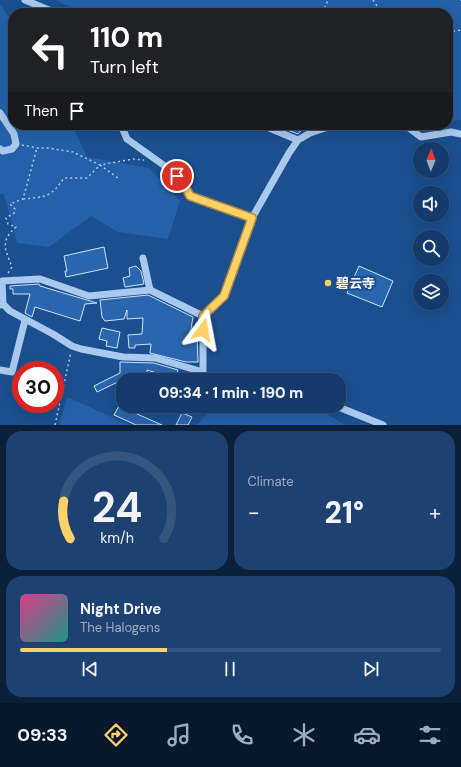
<!DOCTYPE html>
<meta charset="utf-8">
<style>
:root{--surface:#143b6b;--page:#1d4271;--text:#f1f3f6;--muted:#9dadc1;--line:#33557e;--accent:#ffd166}
body{margin:0;font-family:"DM Sans","Noto Sans SC",sans-serif;background:var(--page);color:var(--text);height:100vh;display:flex;flex-direction:column;font-size:15px;white-space:nowrap}
*{box-sizing:border-box;margin:0}
p{font-size:13px;color:var(--muted)}
.icon{flex:none;width:22px;height:22px;fill:none;stroke:currentColor;stroke-width:2;stroke-linecap:round;stroke-linejoin:round}
.map{position:relative;height:425px;overflow:hidden}
.details{display:flex;flex-direction:column;gap:6px;padding:6px;background:#0b203b;flex:1}
.details>*{flex:none}
.top-card{position:absolute;left:8px;top:8px;width:445px;height:122px;border-radius:16px;box-shadow:0 4px 16px #0002,0 0 0 1px var(--line);background:#202124;color:#fff;overflow:hidden}
.needle{width:26px;rotate:1deg}
.tools{position:absolute;left:413px;top:142px;display:grid;gap:8px}
.tools a{display:grid;place-items:center;width:36px;height:36px;border-radius:50%;background:var(--surface);box-shadow:0 4px 16px #0002,0 0 0 1px var(--line);font-size:20px}
.speed{position:absolute;left:12px;top:361px;display:flex;gap:8px;font-size:20px;font-weight:700;text-align:center}
.speed>*{display:grid;place-content:center;width:52px;height:52px;border-radius:50%;background:var(--surface);box-shadow:0 4px 16px #0002,0 0 0 1px var(--line);line-height:1}
.speed .limit{border:6px solid #d22;background:#fff;color:#111}
.pin{position:absolute;display:grid;place-items:center;width:34px;height:34px;color:#fff;margin:-17px;border:2px solid #fff;border-radius:50%;box-shadow:0 1px 4px #0007}
.me{position:absolute;width:44px;margin:-22px;rotate:13deg;stroke-linejoin:round;filter:drop-shadow(0 0 3px #0008)}
.turn{display:flex;align-items:center;gap:14px;height:84px;padding:0 16px;font-size:18px}
.turn .icon{width:52px;height:52px;stroke-width:2.5}
.turn b{display:block;font-size:28px;line-height:34px}
.then{display:flex;align-items:center;height:38px;padding:0 16px;background:#0003;gap:8px;font-size:15px}
.big{font-size:30px;font-weight:800;line-height:1.1}
.details .card{flex:1;display:flex;flex-direction:column;justify-content:center;gap:6px;min-width:0;padding:0 14px;border-radius:16px;background:var(--page)}
.details .dial{align-items:center;gap:0}
.dial svg{height:104px;overflow:visible;fill:none;stroke:var(--line);stroke-width:7;stroke-linecap:round;text-anchor:middle}
.dial text{fill:var(--text);stroke:none}
.song{display:flex;align-items:center;gap:12px}
.cover{width:48px;height:48px;border-radius:6px;background:linear-gradient(135deg,hsl(330 70% 55%),hsl(170 70% 35%))}
.played{height:4px;border-radius:2px;background:linear-gradient(90deg,var(--accent) 35%,var(--line) 35%)}
.keys{display:flex;justify-content:space-around;direction:ltr}
.heat{display:flex;justify-content:space-between;align-items:center;font-size:22px;direction:ltr}
.details .tiles{flex:1;display:grid;gap:6px;grid-template-columns:1fr 1fr}
.card:last-child{grid-column:span 2}
.trip{position:absolute;left:116px;top:373px;width:230px;height:40px;border-radius:16px;background:var(--surface);box-shadow:0 4px 16px #0002,0 0 0 1px var(--line);font-weight:800;line-height:40px;text-align:center}
.tab-bar{display:flex;height:64px;justify-content:space-around;align-items:center;background:#08182b;color:var(--muted)}
.tab-bar .icon{width:28px;height:28px}
.tab-bar .active{color:var(--accent)}
.tab-bar b{font-size:18px;color:var(--text)}
.map>svg:first-child{display:block}
.green{fill:#2461a8}
.building{fill:#2a66ad;stroke:#cfe3fa}
.lines{fill:none;stroke-linecap:round;stroke-linejoin:round}
.path{stroke:#a9c9ee;stroke-width:1.5;stroke-dasharray:2 3;stroke-linecap:butt}
.minor{stroke:#a9c9ee;stroke-width:7}
.route-casing{stroke:#a68842;stroke-width:10}
.route{stroke:#ffd166;stroke-width:7}
.poi-dot{fill:#ffd166;stroke:#1b4f8f;stroke-width:1.5}
.labels{text-anchor:middle;stroke-width:4;stroke-linejoin:round;paint-order:stroke}
.poi-label{font-size:13px;font-weight:bold;fill:#fff;stroke:#1b4f8f;text-anchor:start}
</style>
<div class="map">
<svg width="461" height="425" viewBox="0 0 461 425">
<rect width="100%" height="100%" fill="#1b4f8f"/>
<path class="green" d="M55 0H461V120L448 121V13H84Z
M0 4 13 24V125H72L87 157 149 168 180 201 168 239 118 232 91 216 49 247 17 243 4 194H0Z
M67 397 130 425H59Z
M214 406H313L345 425H197Z"/>
<path class="building" d="M287 125H294L302 129 298 134 285 129Z
M104 247 108 268 66 277 65 271H67L64 256Z
M136 266 141 271 144 284 125 287 123 278 130 276 129 268Z
M359 266 393 281 382 307 347 293Z
M39 284 40 286 97 303 85 304 80 321 35 307 32 317 25 313 30 294H13V289H10V286Z
M148 295 193 317 190 335H197L198 362H186L150 353 151 344 135 345V348H129L128 335 142 334 143 318 127 319V310L124 319 105 321 102 317 100 300Z
M102 328 120 332 117 348 106 346 107 341 99 339Z
M120 362 154 363 178 370 175 379 147 370V379H124L97 392 94 386 120 373Z
M119 406 162 425H136L114 415Z
M182 413 192 417 188 425H176Z"/>
<g class="lines">
<path class="path" d="M373 0 377 6 389 13
M461 0V1
M324 13 325 7 328 0
M448 32 461 30
M22 145 37 148H47L73 152 100 165 133 159 144 160
M23 199C46 197 51 197 64 178H87L100 165 118 178
M8 273 12 267C5 249 0 241 16 227L8 224 6 218 14 213 15 209 10 204 23 199 37 148
M55 425 71 352"/>
<path class="minor" d="M25 0 56 13
M0 113 14 134 16 144 12 149 3 151 0 149
M121 125 127 139 169 169 184 184 190 196 252 218
M262 125 298 140
M405 125 421 137 451 132 461 134
M143 258 150 290
M0 283 2 281 40 279 89 296 150 290 203 316
M3 304 10 311 53 334 72 346 81 349 123 357 155 358 203 372
M0 305 3 304 2 281
M203 316 224 295 252 218 289 153 298 140 310 133 334 125
M203 316V372L207 380
M0 370 12 372 25 320
M336 406 383 425"/>
</g>
<g class="lines">
<defs>
<path id="route" d="M177 176 184 184 190 196 252 218 224 296 203 316V330"/>
</defs>
<use href="#route" class="route-casing"/>
<use href="#route" class="route"/>
</g>
<circle class="poi-dot" cx="328" cy="283" r="4"/>
<g class="labels">
<g class="poi-label">
<text x="336" y="288">碧云寺</text>
</g>
</g>
</svg>
<div class="tools">
<a><svg class="needle" viewBox="-14 -14 28 28"><path d="M0-13l5 13h-10z" fill="#e53935"/><path d="M0 13l5-13h-10z" fill="#9dadc1"/></svg></a>
<a><svg class="icon" aria-label="sound" viewBox="0 0 24 24"><path d="M4 9h4l5-4v14l-5-4H4zM17 9q2 3 0 6"/></svg></a>
<a><svg class="icon" aria-label="search" viewBox="0 0 24 24"><circle cx="10" cy="10" r="6"/><path d="M15 15l6 6"/></svg></a>
<a><svg class="icon" aria-label="layers" viewBox="0 0 24 24"><path d="M12 4l9 5-9 5-9-5zM3 14l9 5 9-5"/></svg></a>
</div>
<div class="speed"><div class="limit">30</div></div>
<div class="pin" style="left:177px;top:176px;background:#d93025"><svg class="icon" aria-label="arrive" viewBox="0 0 24 24"><path d="M6 21V4h12l-3 4 3 4H6"/></svg></div>
<svg class="me" style="left:203px;top:330px" viewBox="-20 -20 40 40"><path d="M0-17L14 15 0 8-14 15z" fill="#ffd166" stroke="#fff" stroke-width="4"/></svg>
<div class="trip">09:34 · 1 min · 190 m</div>
<div class="top-card">
<div class="turn"><svg class="icon" aria-label="left" viewBox="0 0 24 24"><path d="M17 20v-9H6M10 6l-5 5 5 5"/></svg><div><b>110 m</b>Turn left</div></div>
<div class="then">Then<svg class="icon" aria-label="arrive" viewBox="0 0 24 24"><path d="M6 21V4h12l-3 4 3 4H6"/></svg></div>
</div>
</div>
<section class="details">
<div class="tiles">
<div class="card dial"><svg viewBox="0 0 100 80">
<path d="M14 69A42 42 0 1 1 86 69"/>
<path d="M14 69A42 42 0 0 1 9 40" stroke="#ffd166"/>
<text x="50" y="56" font-size="32" font-weight="700">24</text>
<text x="50" y="72" font-size="11">km/h</text>
</svg></div>
<div class="card"><p>Climate</p>
<div class="heat"><a>−</a><b class="big">21°</b><a>+</a></div>
</div>
<div class="card">
<div class="song"><i class="cover"></i><div><b>Night Drive</b><p>The Halogens</p></div></div>
<div class="played"></div>
<div class="keys"><svg class="icon" aria-label="previous" viewBox="0 0 24 24"><path d="M18 5L8 12l10 7zM5 5v14"/></svg><svg class="icon" aria-label="pause" viewBox="0 0 24 24"><path d="M8 5v14M16 5v14"/></svg><svg class="icon" aria-label="next" viewBox="0 0 24 24"><path d="M6 5l10 7-10 7zM19 5v14"/></svg></div>
</div>
</div>
</section>
<nav class="tab-bar">
<b>09:33</b>
<svg class="icon active" aria-label="directions" viewBox="0 0 24 24"><path d="M12 3l9 9-9 9-9-9zM9 14v-3h6M13 9l2 2-2 2"/></svg>
<svg class="icon" aria-label="music" viewBox="0 0 24 24"><path d="M9 18V5l10-2v13"/><circle cx="6" cy="18" r="3"/><circle cx="16" cy="16" r="3"/></svg>
<svg class="icon" aria-label="phone" viewBox="0 0 24 24"><path d="M5 4h4l2 5-3 2q2 4 5 5l2-3 5 2v4C11 20 4 13 5 4z"/></svg>
<svg class="icon" aria-label="climate" viewBox="0 0 24 24"><path d="M12 3v18M4 7l16 10M4 17L20 7"/></svg>
<svg class="icon" aria-label="car" viewBox="0 0 24 24"><path d="M5 17H2v-5l4-1 3-4h7l3 4 3 1v5h-3M9 17h6M6 11h13"/><circle cx="7" cy="17" r="2"/><circle cx="17" cy="17" r="2"/></svg>
<svg class="icon" aria-label="filters" viewBox="0 0 24 24"><path d="M4 7h16M4 17h16"/><circle cx="9" cy="7" r="2"/><circle cx="15" cy="17" r="2"/></svg>
</nav>
